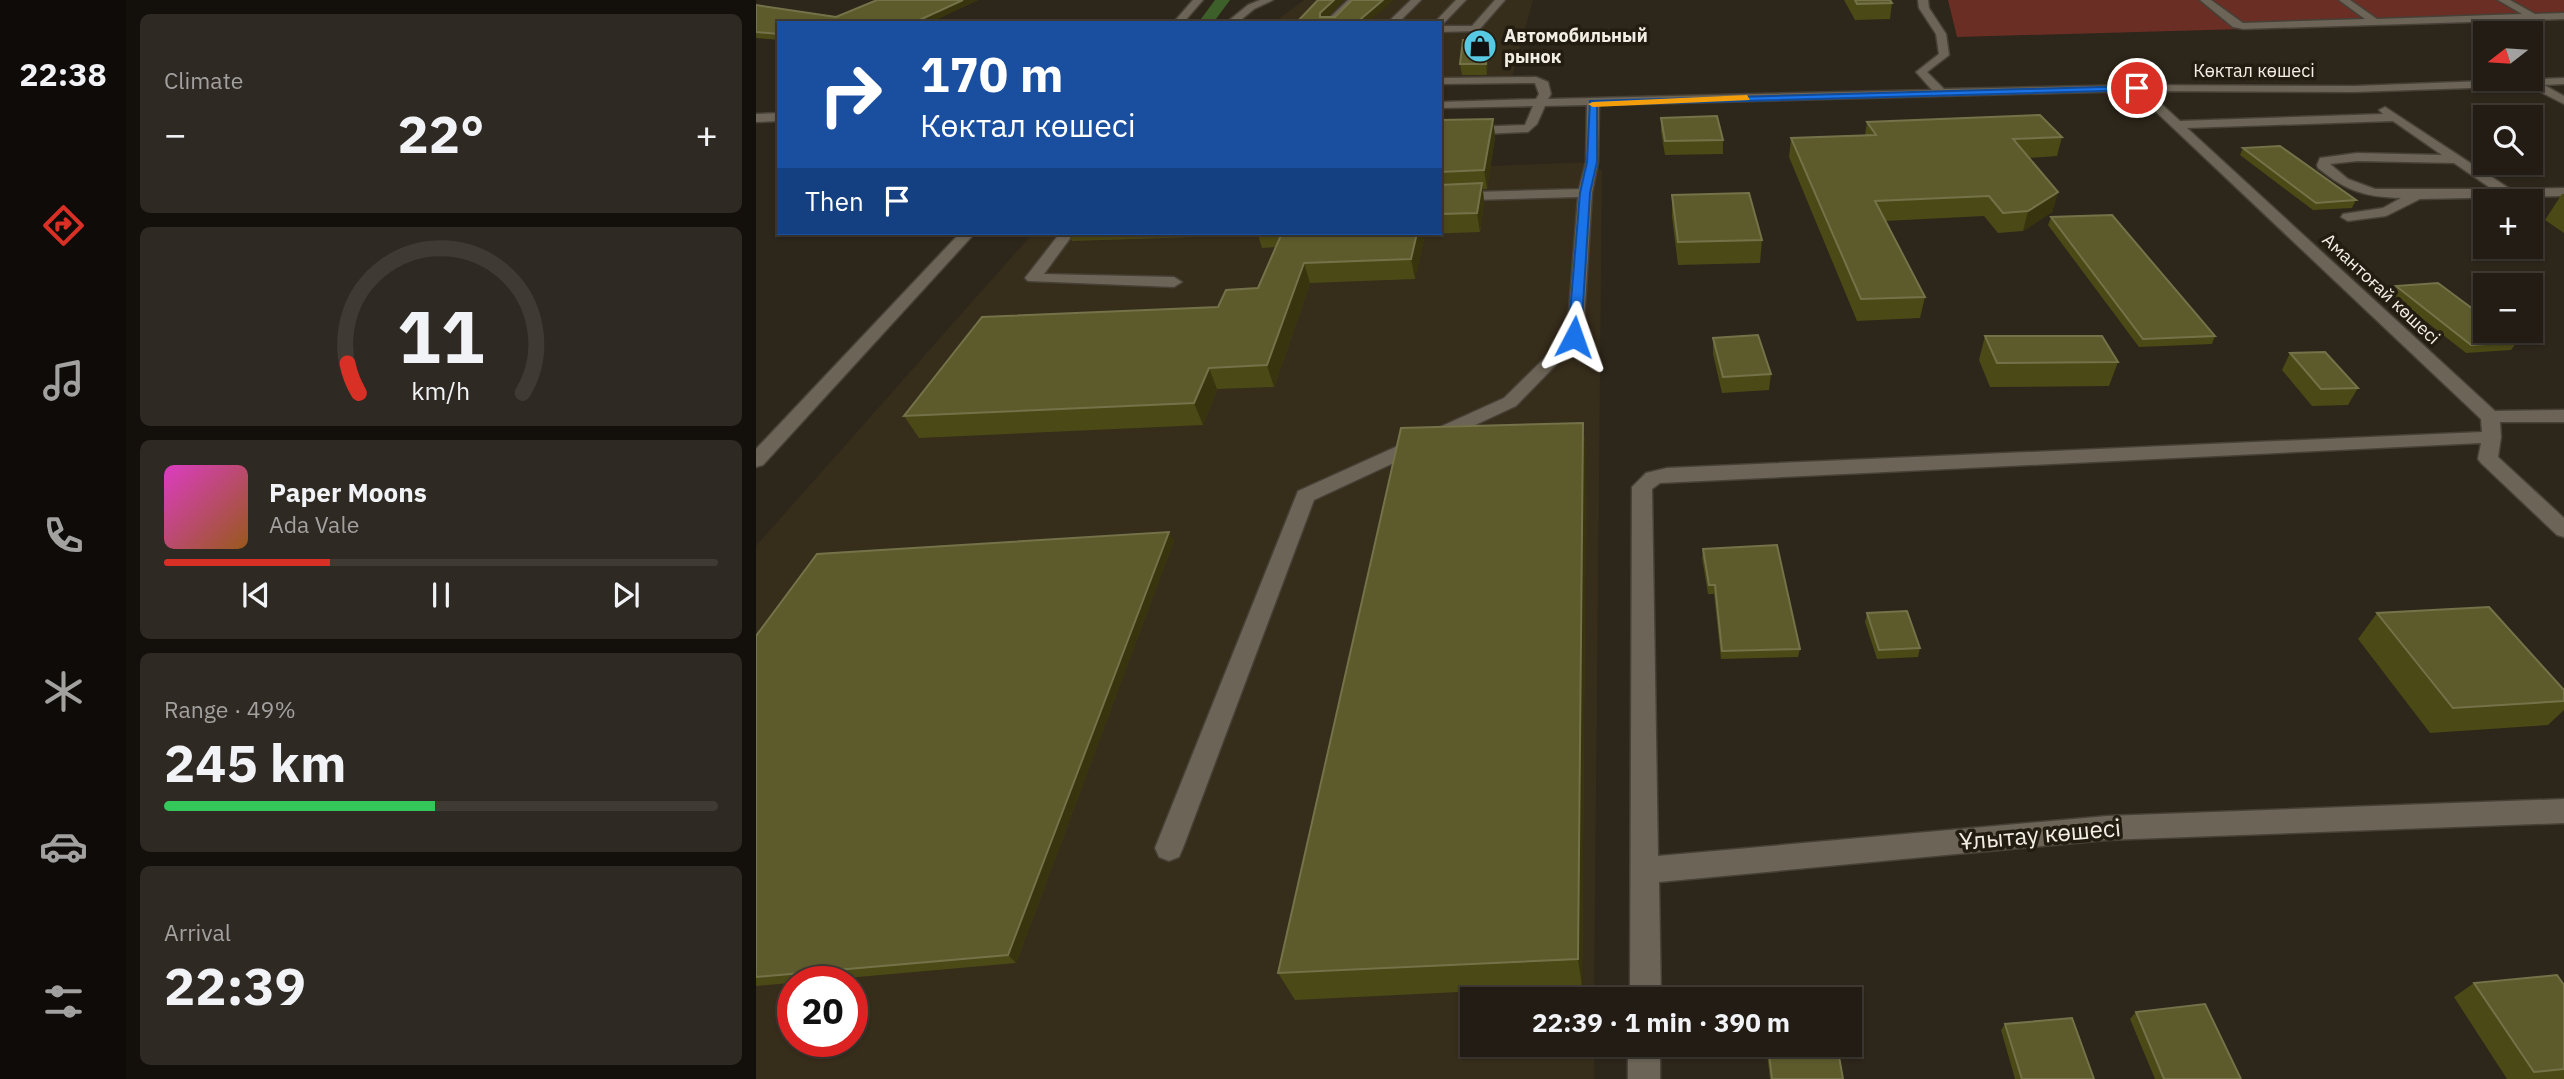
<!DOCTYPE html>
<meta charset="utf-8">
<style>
:root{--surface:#221c14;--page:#2e2922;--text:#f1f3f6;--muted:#a2a1a0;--line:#3f3a34;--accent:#d93025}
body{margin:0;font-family:"IBM Plex Sans",sans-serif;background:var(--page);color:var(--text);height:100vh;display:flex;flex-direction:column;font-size:26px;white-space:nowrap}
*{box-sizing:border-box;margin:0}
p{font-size:23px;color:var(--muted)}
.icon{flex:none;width:38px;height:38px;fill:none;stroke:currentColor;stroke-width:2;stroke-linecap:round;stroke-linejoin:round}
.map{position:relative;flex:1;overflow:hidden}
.sheet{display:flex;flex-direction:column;gap:14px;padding:14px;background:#130f0b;width:630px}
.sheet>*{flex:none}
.hud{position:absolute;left:21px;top:21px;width:665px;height:214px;border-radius:0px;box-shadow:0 2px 5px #0004,0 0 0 2px var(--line);background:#1a4fa0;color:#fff;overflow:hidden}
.needle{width:46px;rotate:253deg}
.buttons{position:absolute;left:1717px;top:21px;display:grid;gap:14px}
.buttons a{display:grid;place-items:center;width:70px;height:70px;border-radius:0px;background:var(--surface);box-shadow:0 2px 5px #0004,0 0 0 2px var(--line);font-size:35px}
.speed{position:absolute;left:21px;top:966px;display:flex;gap:14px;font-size:35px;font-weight:700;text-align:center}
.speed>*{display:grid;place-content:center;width:91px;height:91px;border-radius:50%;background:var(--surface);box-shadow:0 2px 5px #0004,0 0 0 2px var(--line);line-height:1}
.speed .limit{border:10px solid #d22;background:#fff;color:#111}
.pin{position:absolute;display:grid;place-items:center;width:60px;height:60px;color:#fff;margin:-30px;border:4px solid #fff;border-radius:50%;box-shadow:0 2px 7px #0007}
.me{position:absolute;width:77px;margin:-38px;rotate:4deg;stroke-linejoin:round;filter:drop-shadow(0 0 5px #0008)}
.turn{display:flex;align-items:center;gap:24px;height:147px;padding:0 28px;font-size:32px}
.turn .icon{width:91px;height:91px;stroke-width:2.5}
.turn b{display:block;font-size:49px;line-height:60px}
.then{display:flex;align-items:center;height:66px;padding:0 28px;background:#0003;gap:14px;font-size:26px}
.big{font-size:52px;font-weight:800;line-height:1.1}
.sheet .card{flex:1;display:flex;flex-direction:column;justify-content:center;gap:10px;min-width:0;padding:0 24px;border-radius:10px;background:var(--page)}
.sheet .dial{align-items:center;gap:0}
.dial svg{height:182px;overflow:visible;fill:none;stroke:var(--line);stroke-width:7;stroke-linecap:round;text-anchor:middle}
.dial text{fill:var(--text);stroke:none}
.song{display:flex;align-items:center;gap:21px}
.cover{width:84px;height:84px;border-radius:10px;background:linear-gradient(135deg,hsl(310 70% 55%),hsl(30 70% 35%))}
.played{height:7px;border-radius:4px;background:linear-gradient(90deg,var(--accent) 30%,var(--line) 30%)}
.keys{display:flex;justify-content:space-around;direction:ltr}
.heat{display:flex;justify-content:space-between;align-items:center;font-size:38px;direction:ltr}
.charge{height:10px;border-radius:5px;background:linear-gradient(90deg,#34c759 49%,var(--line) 0)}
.trip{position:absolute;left:704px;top:987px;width:402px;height:70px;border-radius:0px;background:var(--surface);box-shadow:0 2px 5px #0004,0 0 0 2px var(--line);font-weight:800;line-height:70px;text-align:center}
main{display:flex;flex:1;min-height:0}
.tabs{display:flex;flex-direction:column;width:126px;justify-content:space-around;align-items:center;background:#0e0b08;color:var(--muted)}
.tabs .icon{width:49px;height:49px}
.tabs .selected{color:var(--accent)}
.tabs b{font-size:32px;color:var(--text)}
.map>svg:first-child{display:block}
.built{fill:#372d1b;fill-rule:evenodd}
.green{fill:#6a2e25}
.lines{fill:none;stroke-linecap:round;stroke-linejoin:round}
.canal{fill:#3d602b;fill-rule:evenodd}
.minor-casing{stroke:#464036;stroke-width:3}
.minor{fill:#6c6456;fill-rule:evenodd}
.wall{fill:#4b4916}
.shaded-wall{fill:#37340e}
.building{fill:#5d5b2c;stroke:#747249;stroke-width:2}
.route{fill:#1a73e8;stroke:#114b97;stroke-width:2}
.slow{fill:#f59e0b}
.labels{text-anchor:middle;stroke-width:7;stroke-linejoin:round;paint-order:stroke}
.far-poi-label{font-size:18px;font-weight:bold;fill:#f2eee6;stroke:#231d11;text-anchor:start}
.far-street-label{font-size:18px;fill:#f2eee6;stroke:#231d11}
.near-street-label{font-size:24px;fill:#f2eee6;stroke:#231d11}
</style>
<main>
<nav class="tabs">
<b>22:38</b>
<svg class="icon selected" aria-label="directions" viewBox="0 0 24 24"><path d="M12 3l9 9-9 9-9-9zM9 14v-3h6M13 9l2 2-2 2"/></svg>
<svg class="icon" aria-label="music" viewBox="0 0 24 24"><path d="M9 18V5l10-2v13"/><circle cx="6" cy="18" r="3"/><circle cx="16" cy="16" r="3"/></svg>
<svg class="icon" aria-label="phone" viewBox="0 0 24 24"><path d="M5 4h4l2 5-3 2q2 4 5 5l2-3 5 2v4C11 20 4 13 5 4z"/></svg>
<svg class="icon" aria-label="climate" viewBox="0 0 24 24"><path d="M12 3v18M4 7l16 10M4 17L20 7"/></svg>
<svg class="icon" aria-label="car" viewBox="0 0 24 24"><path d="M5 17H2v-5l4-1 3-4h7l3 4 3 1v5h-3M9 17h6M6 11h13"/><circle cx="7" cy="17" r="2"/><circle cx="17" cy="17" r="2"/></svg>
<svg class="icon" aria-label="filters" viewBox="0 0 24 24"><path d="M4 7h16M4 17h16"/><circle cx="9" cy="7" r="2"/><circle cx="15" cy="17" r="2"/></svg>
</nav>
<section class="sheet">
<div class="card"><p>Climate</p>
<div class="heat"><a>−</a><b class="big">22°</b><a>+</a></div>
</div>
<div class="card dial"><svg viewBox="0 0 100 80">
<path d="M14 69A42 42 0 1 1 86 69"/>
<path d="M14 69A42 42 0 0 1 9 56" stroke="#d93025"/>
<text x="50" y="56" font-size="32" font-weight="700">11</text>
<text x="50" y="72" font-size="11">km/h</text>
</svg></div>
<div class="card">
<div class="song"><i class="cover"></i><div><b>Paper Moons</b><p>Ada Vale</p></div></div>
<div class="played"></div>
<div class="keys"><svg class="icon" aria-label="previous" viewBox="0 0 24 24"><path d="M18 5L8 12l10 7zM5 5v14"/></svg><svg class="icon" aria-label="pause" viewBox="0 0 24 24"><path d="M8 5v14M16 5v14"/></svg><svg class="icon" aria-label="next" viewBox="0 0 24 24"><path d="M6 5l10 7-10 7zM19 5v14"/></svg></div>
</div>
<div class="card"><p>Range · 49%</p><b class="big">245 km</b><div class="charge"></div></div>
<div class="card"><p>Arrival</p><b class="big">22:39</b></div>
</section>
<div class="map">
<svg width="1808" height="1079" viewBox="0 0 1808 1079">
<rect width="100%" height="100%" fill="#2d261a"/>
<path class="built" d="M548 0H777L754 84 684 85V23H517Z
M836 162 846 171 838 999H716V1045H838V1079H0V546L277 233H684V168ZM37 982H96V1041H37Z"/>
<path class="green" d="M1192 0H1808V20L1201 37Z"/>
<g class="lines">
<path class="canal" d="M459 0H474L457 23H442Z"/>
<defs>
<path id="minor" d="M437 0H447L427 23H417Z
M504 0H517L498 9 481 23H470L492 5Z
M592 0H602L579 23H568Z
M655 0H665L642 23H631Z
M700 0H710L686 25 678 23Z
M739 0H749L722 31 684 32V26H716Z
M1162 0H1172L1173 8 1190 34 1193 55 1171 72 1188 89 1381 85 1599 86 1808 78V84L1788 85 1808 96V104L1773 86 1599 92 1391 91 1424 121 1627 114 1623 110 1629 107 1754 189 1808 188V196L1664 199 1630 216 1592 221 1585 217 1587 214 1627 208 1645 198C1609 197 1590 191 1562 168L1561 165 1564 158 1601 153 1686 155 1637 121 1431 128 1739 411 1808 410V422H1744L1745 437 1742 457 1808 518V537L1801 535 1725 463 1722 459 1725 443 904 483 896 489 902 856 1351 816 1808 799V823L1351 840 903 882 905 999H874L876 487 890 473 911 468 1726 432 1725 419 1378 91 843 105 842 162 836 193 827 337 760 406 558 500 427 848 423 857 413 861 403 857 399 848 542 491 748 398 811 336 822 197 684 201V193L823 189 830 162 831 105 789 106 781 124 772 132 684 136V128L769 125 777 106 684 108V102L780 99 783 94 779 83 684 84V78L780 77 792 82 795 94 792 99 1176 90 1160 72 1183 54 1180 34 1163 8ZM1601 161 1698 163 1736 189H1619L1592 179 1574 164Z
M1444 0H1455L1487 23 1609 19 1583 0H1594L1621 19 1766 14 1742 0H1754L1779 14 1808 13V19L1487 29 1477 27Z
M23 113V121L0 122V114Z
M204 233H219L7 465 0 467V449Z
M304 233H318L288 274 418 277 426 282 418 287 272 281 269 278Z
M872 1045H904V1079H872Z"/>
</defs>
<use href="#minor" class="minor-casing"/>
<use href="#minor" class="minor"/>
</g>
<path class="wall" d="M222 0 173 23H23V40L0 38V5L80 17Z
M1088 0H1134L1136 3 1134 19 1099 20Z
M731 42 732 52 731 75H706L704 64Z
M905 118 967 140V154L909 155 905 132Z
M737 119 739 137 731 189H727L728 202 724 232 669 234 659 279 554 283 518 387 461 389 447 425 163 438 148 416 462 307 502 288 520 247 506 248 502 235 316 241 312 233H684V120Z
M1111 122 1306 137 1301 156 1272 158 1302 192 1296 212 1267 231 1242 233 1228 216 1129 221 1169 297 1164 318 1101 321 1033 157 1035 138 1109 135Z
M1487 148 1600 200 1596 208 1557 210 1484 155Z
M1806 194H1808V233L1789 220Z
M916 195 1006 240 1004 263 922 265 916 217Z
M1295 217 1459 336 1456 344 1383 347 1292 225Z
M1640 286 1761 342 1755 350 1710 353 1635 294Z
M1229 336 1362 362 1353 386 1234 387 1223 360Z
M957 338 1015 374 1013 390 966 393 957 354Z
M1534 353 1602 388 1592 405 1556 406 1526 370Z
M827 423 830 455 826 986 539 1000 522 973Z
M418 540 260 963 0 986V636Z
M947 549 1044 649 1042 657 965 659 958 594H952L946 558Z
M1111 613 1164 648 1162 657 1121 659 1109 622Z
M1621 613 1808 690V710L1792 725 1674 733 1602 639Z
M1718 983 1808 985V1079H1751L1698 997Z
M1380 1012 1485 1079H1399L1374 1019Z
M1249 1024 1338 1079H1259L1245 1030Z
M1010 1045H1081L1087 1079H1014Z"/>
<path class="shaded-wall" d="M207 0H222L173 23H157Z
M578 0H588L566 23 564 13Z
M627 0H638L611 23H600Z
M731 42 732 52 731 75 730 64Z
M737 119 739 137 731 189 728 170Z
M726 183 728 202 724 232 721 213Z
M1302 192 1296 212 1267 231 1272 211Z
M661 233H668L669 234 659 279 655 259Z
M548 263 554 283 518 387 511 365Z
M453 368 461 389 447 425 438 403Z
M827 423 830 455 826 986 822 959Z
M413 532 418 540 260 963 252 955Z"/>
<path class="building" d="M121 0H207L157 23H23V34L0 32V5L80 17Z
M562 0H578L564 13V17H579L596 0H627L600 23H540Z
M1099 0H1134L1136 3 1101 4Z
M707 40 731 42 730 64H704Z
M1284 115 1306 137 1257 139 1302 192 1272 211 1247 213 1233 196 1119 201 1169 297 1105 299 1035 138 1120 135 1111 122Z
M961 116 967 140 909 141 905 118Z
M737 119 728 170 684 172V120Z
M1524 146 1600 200 1560 203 1487 148Z
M726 183 721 213 684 214V185Z
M993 193 1006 240 922 242 916 195Z
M1356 215 1459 336 1387 339 1295 217Z
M526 233H661L655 259 548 263 511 365 453 368 438 403 148 416 226 317 462 307 470 290 502 288Z
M1682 283 1729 318V331H1746L1761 342 1715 345 1640 286Z
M1002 335 1015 374 967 377 957 338Z
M1229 336H1346L1362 362 1241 363Z
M1569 352 1602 388 1565 389 1534 353Z
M827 423 822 959 522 973 645 428Z
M413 532 252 955 0 977V636L61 554Z
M1021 545 1044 649 966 651 959 585H953L947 549Z
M1733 607 1808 690V701L1697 708 1621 613Z
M1151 611 1164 648 1123 650 1111 613Z
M1801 975 1808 985V1069L1778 1072 1718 983Z
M1449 1004 1485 1079H1408L1380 1012Z
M1316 1018 1338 1079H1266L1249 1024Z
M1012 1045H1081L1087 1079H1016Z"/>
<path class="route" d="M1381 86 1384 90 841 105V162L834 193 825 337 818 341 812 337 824 193 831 162 834 101Z"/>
<path class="slow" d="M991 95 994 100 837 107 832 104 837 102Z"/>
<defs>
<symbol id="shop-disc" viewBox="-11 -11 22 22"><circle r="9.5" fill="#57c9e2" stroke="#231d11"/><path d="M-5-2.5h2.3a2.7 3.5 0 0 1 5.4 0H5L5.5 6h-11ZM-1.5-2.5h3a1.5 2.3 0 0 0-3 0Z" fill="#111"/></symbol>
</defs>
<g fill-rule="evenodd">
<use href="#shop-disc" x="705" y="27" width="38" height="38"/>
</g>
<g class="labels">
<g class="far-poi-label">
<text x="748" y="42">Автомобильный<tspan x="748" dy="21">рынок</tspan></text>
</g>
<g class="far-street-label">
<text x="1498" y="77">Көктал көшесі</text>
<text transform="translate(1625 289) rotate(43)" y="6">Амантоғай көшесі</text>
</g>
<g class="near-street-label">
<text transform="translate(1284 835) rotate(-5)" y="8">Ұлытау көшесі</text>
</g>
</g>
</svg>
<div class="buttons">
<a><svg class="needle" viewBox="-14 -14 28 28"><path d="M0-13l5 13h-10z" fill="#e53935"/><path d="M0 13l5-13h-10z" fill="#a2a1a0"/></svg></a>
<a><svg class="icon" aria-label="search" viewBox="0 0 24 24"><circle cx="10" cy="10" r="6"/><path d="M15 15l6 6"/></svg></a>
<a>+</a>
<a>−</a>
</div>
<div class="speed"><div class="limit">20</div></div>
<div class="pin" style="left:1381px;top:88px;background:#d93025"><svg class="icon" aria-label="arrive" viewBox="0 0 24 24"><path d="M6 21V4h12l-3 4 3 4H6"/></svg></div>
<svg class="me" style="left:818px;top:337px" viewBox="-20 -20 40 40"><path d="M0-17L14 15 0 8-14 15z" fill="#1a73e8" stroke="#fff" stroke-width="4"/></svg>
<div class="trip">22:39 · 1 min · 390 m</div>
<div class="hud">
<div class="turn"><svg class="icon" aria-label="right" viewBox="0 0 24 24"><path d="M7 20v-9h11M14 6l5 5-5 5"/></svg><div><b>170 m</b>Көктал көшесі</div></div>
<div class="then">Then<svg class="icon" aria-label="arrive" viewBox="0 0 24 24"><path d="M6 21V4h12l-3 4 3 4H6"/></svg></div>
</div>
</div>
</main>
